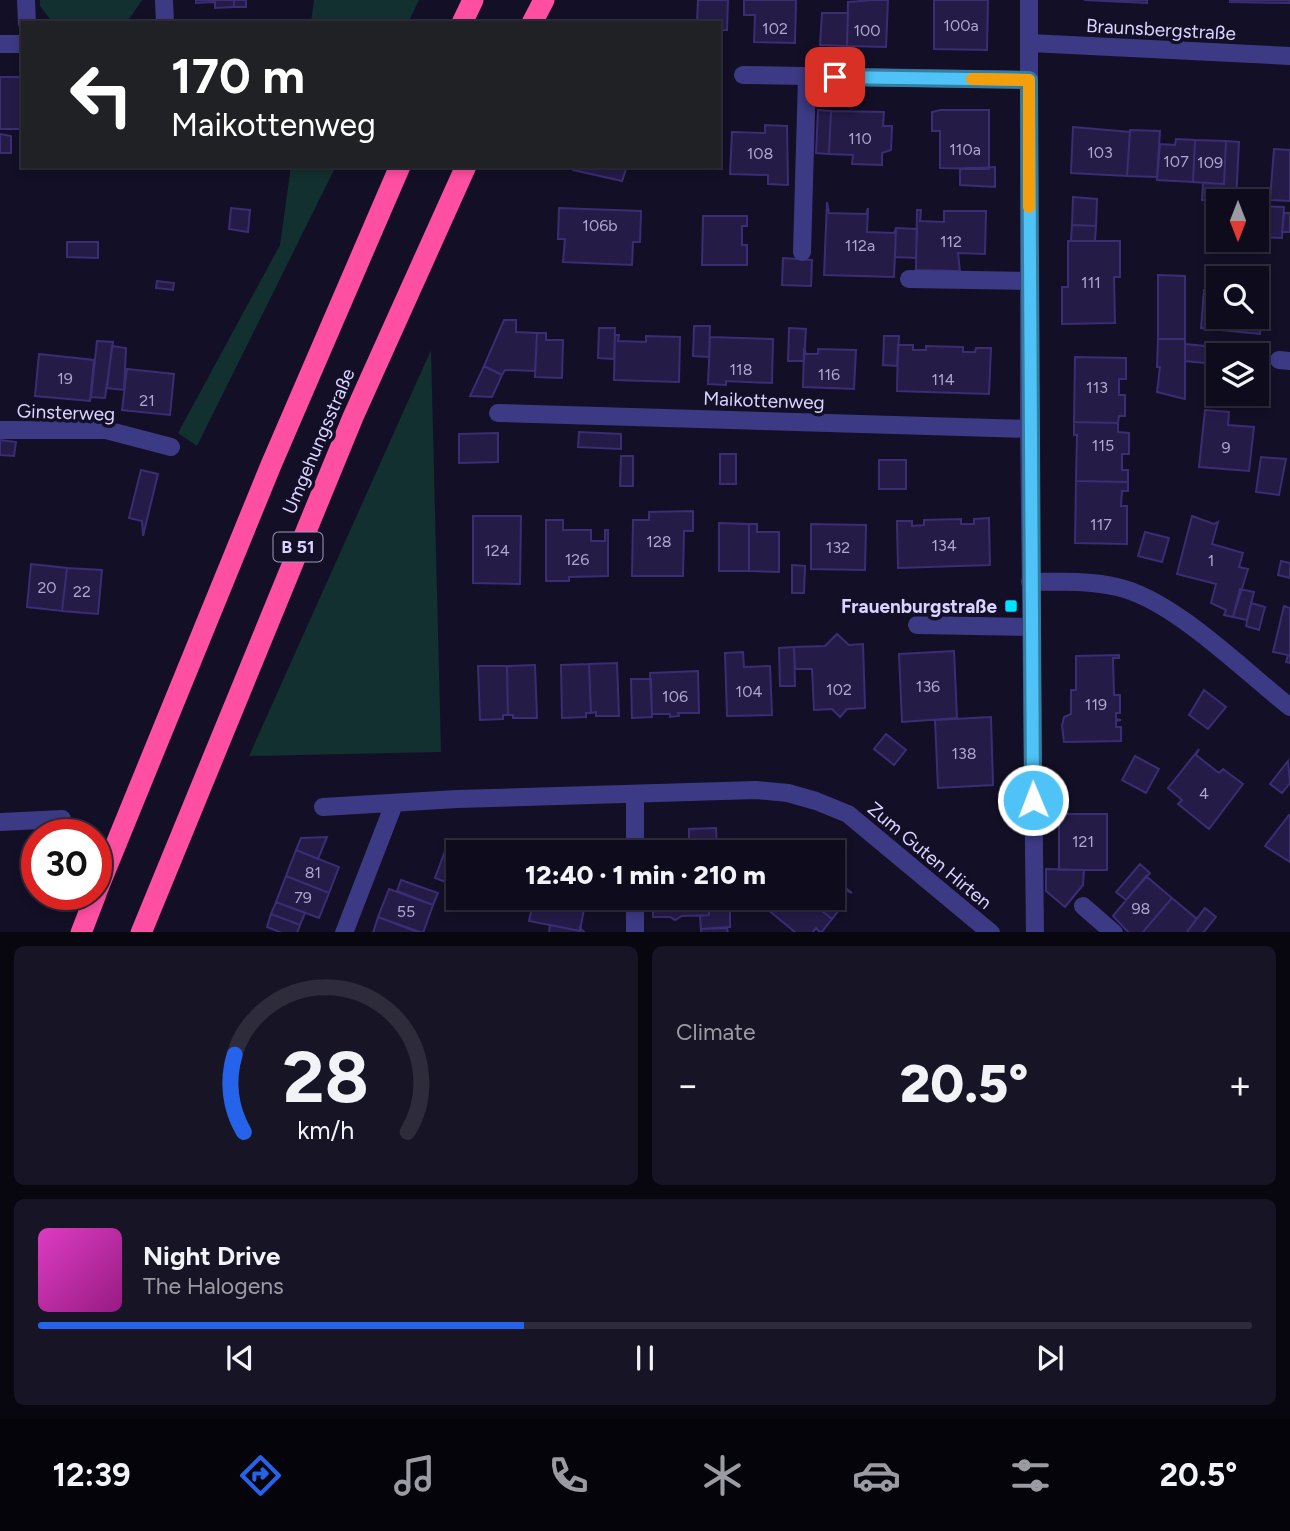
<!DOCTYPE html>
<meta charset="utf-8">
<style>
:root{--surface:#0e0b1c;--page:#171425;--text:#f1f3f6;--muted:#9b9ba3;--line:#2e2b3b;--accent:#2563eb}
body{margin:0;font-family:Figtree,sans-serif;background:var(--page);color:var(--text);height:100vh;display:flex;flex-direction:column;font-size:26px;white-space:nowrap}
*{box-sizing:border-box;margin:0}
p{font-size:23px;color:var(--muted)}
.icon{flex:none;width:38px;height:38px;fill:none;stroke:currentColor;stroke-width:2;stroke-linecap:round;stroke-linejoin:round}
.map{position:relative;height:932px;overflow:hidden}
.sheet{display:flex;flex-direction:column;gap:14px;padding:14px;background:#08060f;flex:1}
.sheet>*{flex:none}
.top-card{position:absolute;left:21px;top:21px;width:700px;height:147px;border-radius:0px;box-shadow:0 4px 10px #0003,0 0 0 2px var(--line);background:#202124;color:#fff;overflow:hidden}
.needle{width:46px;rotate:180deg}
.controls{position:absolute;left:1206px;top:189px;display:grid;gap:14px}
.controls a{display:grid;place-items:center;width:63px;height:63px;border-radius:0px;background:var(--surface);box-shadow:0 4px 10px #0003,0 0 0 2px var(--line);font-size:35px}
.speed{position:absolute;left:21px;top:819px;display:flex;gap:14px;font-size:35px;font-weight:700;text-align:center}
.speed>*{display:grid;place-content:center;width:91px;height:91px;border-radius:50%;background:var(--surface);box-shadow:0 4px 10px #0003,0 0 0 2px var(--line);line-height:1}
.speed .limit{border:10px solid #d22;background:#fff;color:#111}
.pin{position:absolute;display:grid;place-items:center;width:60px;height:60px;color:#fff;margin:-30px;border-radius:14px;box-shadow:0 4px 10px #0006}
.me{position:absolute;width:77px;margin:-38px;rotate:359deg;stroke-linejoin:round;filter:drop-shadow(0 0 5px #0008)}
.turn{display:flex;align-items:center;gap:24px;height:147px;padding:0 35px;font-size:32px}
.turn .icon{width:91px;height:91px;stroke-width:2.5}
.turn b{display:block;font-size:49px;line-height:60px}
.big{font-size:52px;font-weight:800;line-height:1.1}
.sheet .tile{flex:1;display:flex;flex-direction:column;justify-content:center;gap:10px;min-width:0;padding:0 24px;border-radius:10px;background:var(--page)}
.sheet .dial{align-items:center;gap:0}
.dial svg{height:182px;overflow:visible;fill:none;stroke:var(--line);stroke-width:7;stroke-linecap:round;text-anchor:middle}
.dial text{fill:var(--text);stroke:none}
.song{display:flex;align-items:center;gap:21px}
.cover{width:84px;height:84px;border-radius:10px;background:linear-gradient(135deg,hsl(310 70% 55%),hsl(310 70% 35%))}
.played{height:7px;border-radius:4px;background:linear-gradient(90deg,var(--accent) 40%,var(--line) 40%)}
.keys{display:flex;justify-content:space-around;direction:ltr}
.heat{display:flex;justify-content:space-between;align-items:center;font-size:38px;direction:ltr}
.sheet .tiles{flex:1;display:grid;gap:14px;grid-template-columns:1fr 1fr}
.tile:last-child{grid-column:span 2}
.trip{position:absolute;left:446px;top:840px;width:399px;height:70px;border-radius:0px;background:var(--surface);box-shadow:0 4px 10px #0003,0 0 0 2px var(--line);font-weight:800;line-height:70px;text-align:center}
.menu{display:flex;height:112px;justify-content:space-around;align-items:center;background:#06040b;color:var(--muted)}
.menu .icon{width:49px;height:49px}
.menu .on{color:var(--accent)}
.menu b{font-size:32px;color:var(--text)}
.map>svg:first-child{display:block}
.green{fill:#12302f}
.building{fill:#241b47;stroke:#3b2d73;stroke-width:2}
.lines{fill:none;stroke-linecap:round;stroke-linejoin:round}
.minor{stroke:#3d3a85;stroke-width:18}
.highway{stroke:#ff4fa3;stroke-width:21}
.route-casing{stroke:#337fa1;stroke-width:18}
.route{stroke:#4fc3f7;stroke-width:12}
.slow{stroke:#f59e0b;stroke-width:12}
.poi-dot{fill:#00e5ff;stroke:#130f26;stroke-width:2.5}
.labels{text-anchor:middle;stroke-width:7;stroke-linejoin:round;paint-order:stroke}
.number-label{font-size:16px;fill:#aca6d1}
.shield{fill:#130f26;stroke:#9e99be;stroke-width:2}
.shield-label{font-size:18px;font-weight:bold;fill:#d9d4ff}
.street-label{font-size:19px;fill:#d9d4ff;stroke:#130f26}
.poi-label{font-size:19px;font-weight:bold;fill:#d9d4ff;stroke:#130f26;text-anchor:end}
</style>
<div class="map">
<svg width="1290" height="933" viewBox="0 0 1290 933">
<rect width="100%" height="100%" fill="#130f26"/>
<path class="green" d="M40 0H142L130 18 118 23H53L40 6Z
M314 0H419L408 23H311Z
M291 166H336L197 446 178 433 280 245Z
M431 350 441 752 249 756Z"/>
<path class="building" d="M196 0H234V7L215 8V2L196 3Z
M234 0H246V7H234Z
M698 0H728L727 30H719V23H697Z
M744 0H796L795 43 754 42 755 15H744Z
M874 0H888L886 47 847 46 848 2Z
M934 0H988L987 50 934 49Z
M1084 0H1147V3Z
M1230 0H1290V3L1230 2Z
M822 13H848L847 46 820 45Z
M0 77H23V129H0Z
M818 110 831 111 829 154 816 153Z
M940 110H989V169L940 168V131H932V112Z
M831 111 884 112 883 126H892L891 150 882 153V165L852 164 853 155 829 154Z
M765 125 787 126 788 185 768 184V175L730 174 732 132 765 133Z
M1073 127 1130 132 1127 176 1071 173Z
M1130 130 1160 131 1157 177 1127 176Z
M0 134 11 136V153H0Z
M1176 139 1195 140 1193 182 1157 180 1160 144 1175 145Z
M1195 140 1226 141 1224 184 1193 182Z
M1226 141 1239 142 1236 201 1202 200 1203 183 1224 184Z
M1274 149 1290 150V201L1270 200Z
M574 166H627L622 181 573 170Z
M995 167V187L960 185V169Z
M1073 197 1097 199 1096 226 1072 225Z
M827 202 829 213 866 214 868 208 867 232 894 233 896 228 894 277 824 275Z
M1256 206 1284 207 1282 238 1256 237Z
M231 208 250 210 248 232 229 229Z
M559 208 641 211 640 242H633L632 265 563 262 565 239H558Z
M917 210H921L920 221 944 222V211H986L985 254 958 253 960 271 916 270Z
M1284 213H1290V232H1282Z
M703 216H747V226H742V245H747V265H702Z
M1072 225 1096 226 1095 241H1071Z
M896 228 917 229 916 258 895 257Z
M1068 241H1120V277H1114L1115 323 1062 324V287H1068Z
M67 242H98V258L67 257Z
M783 258 812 260 811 286 782 285Z
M1158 275 1185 276V339H1158Z
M157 281 174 283 173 290 156 288Z
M1204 290 1218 291V317H1256V301L1264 296 1260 334 1201 328Z
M504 320H516V332L537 333 535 371 505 370 502 375 484 366Z
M694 326H710L709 357 693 356Z
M599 328H615L614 359 598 358Z
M789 328 806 329 804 361H788Z
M537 333H546V340H563L562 378 535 377Z
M615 335H619L618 341 646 342V336L680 337 679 382 614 380Z
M884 336H899L897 366 883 365Z
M710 337 773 339 772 383 726 381V385L708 384Z
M1158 339H1185V399L1157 392 1160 367H1157Z
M97 341 113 342 105 398 91 397Z
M1185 344 1215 347 1214 364 1185 361Z
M898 345H913V350H926V346L963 347V352H975L976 348H991L989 394 897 391Z
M112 346 126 348 124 390 107 388Z
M804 348 806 354H818V349L856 350 854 389 803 387Z
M39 354 94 360 90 401 35 396Z
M1075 357 1126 358V379H1119V395H1125V416H1119L1118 423 1074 422Z
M484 366 502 375 492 397 470 396Z
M127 369 174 374 170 415 122 410Z
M1205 410 1229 412 1228 425 1254 427 1249 471 1199 467Z
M1074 422 1118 423V432L1129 433V454H1122V470H1128V482L1076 481 1077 435H1074Z
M579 432 621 434V449L578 447Z
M498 433V462L459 463V434Z
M0 440 16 442 14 456 0 455Z
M720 454H736V484H720Z
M621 456H633V486H620Z
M1261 457 1286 459 1279 495 1256 492Z
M879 460H906V489H879Z
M141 470 158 474 143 536 142 521 129 518Z
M1076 481 1128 482V491H1122L1121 506H1127V544L1075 543Z
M693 511V531H684L683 576H632L633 520H649V512Z
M473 516H521L520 584 473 583Z
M1192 516 1214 524 1218 522 1212 544 1243 553 1239 567 1248 569 1233 617 1224 615 1226 610 1211 603 1216 584 1177 574Z
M989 518 990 565 898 568 897 521H912V526L924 525V520L961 519V524H974V519Z
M546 520H563V530H591V541H605V530H608V576L569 577V581H546Z
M719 523 749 524V571H719Z
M749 524H757V532H779V572L749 571Z
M811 524 866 525 865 570 811 569Z
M1145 532 1169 538 1162 562 1138 556Z
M1281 561 1290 563V578L1278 575Z
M31 564 67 568 62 611 27 607Z
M792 565 805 566 804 593H792Z
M67 568 102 570 98 614 62 611Z
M1240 589 1254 592 1247 620 1233 617Z
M1251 603 1265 607 1259 630 1246 626Z
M1284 606 1290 608V663L1286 662 1288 655 1273 652Z
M837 634 849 645 863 644 865 708 847 709 840 717 832 709 814 710 812 669H795L794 647 825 646Z
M794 647 795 686H780L779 648Z
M954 651 957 718 902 722 899 654Z
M743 652 744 667 770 666 772 715 727 716 725 653Z
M1119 655V658H1113L1114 695H1120V713H1116V719L1121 720 1116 721V727H1121V741L1064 742 1062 726 1064 717 1071 714V690H1076V656Z
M617 663 619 716H596V712L591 713 589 664Z
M589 664 591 713H586V717L562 718 561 665Z
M535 665 537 718H513V715H508L507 666Z
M478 666H507L508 715H503V719L480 720Z
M698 671 699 713H678L679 716 670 717V714H652L650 673Z
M631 679H651L652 717 632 718Z
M1204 690 1226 707 1208 729 1189 715Z
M991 717 993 785 938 788 935 720Z
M886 734 906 750 894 765 874 749Z
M1199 749 1196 755 1219 773 1223 769 1243 784 1209 829 1178 804 1182 800 1168 788Z
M1135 756 1159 769 1146 793 1122 780Z
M1288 761 1290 783 1282 793 1270 784Z
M1059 814H1107V870H1059Z
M1289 815 1290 816V862L1265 846Z
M716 828 717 847H689V829Z
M327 837 318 859 296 850 301 838Z
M457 840 494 849 493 852H458V887L435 878 448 843 455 845Z
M677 843 687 847 707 846V852H651V849L671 848Z
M296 850 339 867 329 893 286 876Z
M1140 864 1150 873 1126 900 1116 892Z
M1046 869 1084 870 1083 885 1065 907 1046 891Z
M286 876 329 893 319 918 276 902Z
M1146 876 1172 898 1142 933H1129L1113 916Z
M833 878 852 893 846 890 838 901 843 905 832 919 806 898H833Z
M401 880 438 893 433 905 397 891Z
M389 889 433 905 423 933 378 917Z
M534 898H586L580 931 529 921Z
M653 898H713L709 905V915L682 916 675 920 670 917H653Z
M776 898 781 900 806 898 832 919 821 933 816 928 812 933H796L767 909Z
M1172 898 1197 919 1186 933H1142Z
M276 902 305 913 300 925 271 914Z
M730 908V927L701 929 700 916 709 915V909Z
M1205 908 1216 917 1203 933H1186Z
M271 914 300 925 297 933H282L267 927Z
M378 917 420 933H373Z
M550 925 580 931V928L585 933H549Z
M727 928 728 933H701V929Z"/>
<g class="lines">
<path class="minor" d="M26 0 27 23
M164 0 165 23
M1029 0V429L1035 933
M1030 43 1290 56
M0 44H23
M743 75 1029 80
M802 252 807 77
M909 279 1029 281
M1279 360 1290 361
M498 413 1029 429
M0 430H106L171 447
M1030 582C1059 582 1089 580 1117 587 1173 599 1244 671 1290 707
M917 625 1030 627
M635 795V852
M323 807 457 799 756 790 788 793 816 801 848 814 991 933
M0 822 62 819
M635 898V933
M1083 906 1114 933
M344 933 394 804"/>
<path class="highway" d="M462 23 473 0
M532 23 544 0
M96 893 271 465 400 166
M81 933 96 894
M141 933 353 417 466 166"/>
</g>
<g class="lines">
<defs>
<path id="route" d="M835 77 1029 80 1033 800"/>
</defs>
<use href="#route" class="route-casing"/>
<use href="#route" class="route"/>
<path class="slow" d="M972 79 1029 80V207"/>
</g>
<rect class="poi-dot" x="1004" y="599" width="14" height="14" rx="3.5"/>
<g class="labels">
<g class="number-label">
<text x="961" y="31">100a</text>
<text x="775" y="34">102</text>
<text x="867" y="36">100</text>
<text x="860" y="144">110</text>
<text x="965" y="155">110a</text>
<text x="1100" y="158">103</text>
<text x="760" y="159">108</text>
<text x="1176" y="167">107</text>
<text x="1210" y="168">109</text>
<text x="600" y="231">106b</text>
<text x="951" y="247">112</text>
<text x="860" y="251">112a</text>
<text x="1091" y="288">111</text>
<text x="741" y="375">118</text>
<text x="829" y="380">116</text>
<text x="65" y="384">19</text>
<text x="943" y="385">114</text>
<text x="1097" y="393">113</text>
<text x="147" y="406">21</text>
<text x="1103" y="451">115</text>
<text x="1226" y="453">9</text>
<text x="1101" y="530">117</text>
<text x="659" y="547">128</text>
<text x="944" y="551">134</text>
<text x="838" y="553">132</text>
<text x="497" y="556">124</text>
<text x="577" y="565">126</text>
<text x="1211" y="566">1</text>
<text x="47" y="593">20</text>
<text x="82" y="597">22</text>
<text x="928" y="692">136</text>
<text x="839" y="695">102</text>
<text x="749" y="697">104</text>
<text x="675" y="702">106</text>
<text x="1096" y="710">119</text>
<text x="964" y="759">138</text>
<text x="1204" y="799">4</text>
<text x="1083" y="847">121</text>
<text x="313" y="878">81</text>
<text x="303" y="903">79</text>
<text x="1141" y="914">98</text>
<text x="406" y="917">55</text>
</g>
<rect class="shield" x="273.5" y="532.5" width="49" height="29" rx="5"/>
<g class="shield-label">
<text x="298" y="553">B 51</text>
</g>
<g class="street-label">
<text transform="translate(1161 29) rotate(3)" y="7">Braunsbergstraße</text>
<text transform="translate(764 400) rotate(2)" y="7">Maikottenweg</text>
<text transform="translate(66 412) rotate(2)" y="7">Ginsterweg</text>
<text transform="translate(318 441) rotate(-67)" y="7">Umgehungsstraße</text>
<text transform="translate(930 855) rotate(40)" y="7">Zum Guten Hirten</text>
</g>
<g class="poi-label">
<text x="997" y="613">Frauenburgstraße</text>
</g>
</g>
</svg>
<div class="controls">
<a><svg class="needle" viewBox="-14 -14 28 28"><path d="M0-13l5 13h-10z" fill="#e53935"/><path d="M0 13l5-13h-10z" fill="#9b9ba3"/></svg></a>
<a><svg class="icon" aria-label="search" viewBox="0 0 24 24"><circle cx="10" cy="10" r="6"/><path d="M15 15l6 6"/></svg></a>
<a><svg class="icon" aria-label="layers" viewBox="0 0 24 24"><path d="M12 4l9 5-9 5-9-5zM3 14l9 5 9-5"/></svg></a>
</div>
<div class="speed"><div class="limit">30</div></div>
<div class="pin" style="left:835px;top:77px;background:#d93025"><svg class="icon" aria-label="arrive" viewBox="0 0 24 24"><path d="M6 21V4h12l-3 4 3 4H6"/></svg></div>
<svg class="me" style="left:1033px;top:800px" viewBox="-20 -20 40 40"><circle r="17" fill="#4fc3f7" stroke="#fff" stroke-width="3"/><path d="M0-11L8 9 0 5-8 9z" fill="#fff"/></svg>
<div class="trip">12:40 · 1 min · 210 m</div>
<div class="top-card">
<div class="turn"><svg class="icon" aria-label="left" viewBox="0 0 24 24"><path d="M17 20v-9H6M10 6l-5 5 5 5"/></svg><div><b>170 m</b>Maikottenweg</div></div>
</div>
</div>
<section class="sheet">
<div class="tiles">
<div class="tile dial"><svg viewBox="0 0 100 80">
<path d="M14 69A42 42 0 1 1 86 69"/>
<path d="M14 69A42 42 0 0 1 10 35" stroke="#2563eb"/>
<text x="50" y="56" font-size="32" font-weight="700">28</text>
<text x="50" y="72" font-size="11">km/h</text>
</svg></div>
<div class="tile"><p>Climate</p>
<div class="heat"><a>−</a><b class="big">20.5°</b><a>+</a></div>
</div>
<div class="tile">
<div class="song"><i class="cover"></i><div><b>Night Drive</b><p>The Halogens</p></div></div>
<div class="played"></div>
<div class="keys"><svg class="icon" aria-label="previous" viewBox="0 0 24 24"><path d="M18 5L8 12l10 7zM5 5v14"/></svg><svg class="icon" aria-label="pause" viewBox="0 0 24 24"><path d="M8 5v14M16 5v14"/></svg><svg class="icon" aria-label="next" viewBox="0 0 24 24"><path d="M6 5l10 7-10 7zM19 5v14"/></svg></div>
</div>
</div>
</section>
<nav class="menu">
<b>12:39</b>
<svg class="icon on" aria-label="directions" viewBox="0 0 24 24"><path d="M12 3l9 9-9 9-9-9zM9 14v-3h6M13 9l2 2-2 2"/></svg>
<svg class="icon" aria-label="music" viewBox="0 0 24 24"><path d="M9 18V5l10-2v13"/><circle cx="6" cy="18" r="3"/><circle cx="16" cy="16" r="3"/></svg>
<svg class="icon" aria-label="phone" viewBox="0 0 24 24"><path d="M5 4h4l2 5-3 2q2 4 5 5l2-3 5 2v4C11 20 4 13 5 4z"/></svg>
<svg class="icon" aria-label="climate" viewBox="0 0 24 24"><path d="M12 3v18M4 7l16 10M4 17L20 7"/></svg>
<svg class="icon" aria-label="car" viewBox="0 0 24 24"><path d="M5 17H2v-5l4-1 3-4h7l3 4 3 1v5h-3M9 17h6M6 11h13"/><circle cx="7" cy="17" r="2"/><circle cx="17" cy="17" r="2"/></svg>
<svg class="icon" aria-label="filters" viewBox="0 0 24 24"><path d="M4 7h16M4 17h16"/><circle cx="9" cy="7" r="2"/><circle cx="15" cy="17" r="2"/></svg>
<b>20.5°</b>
</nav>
